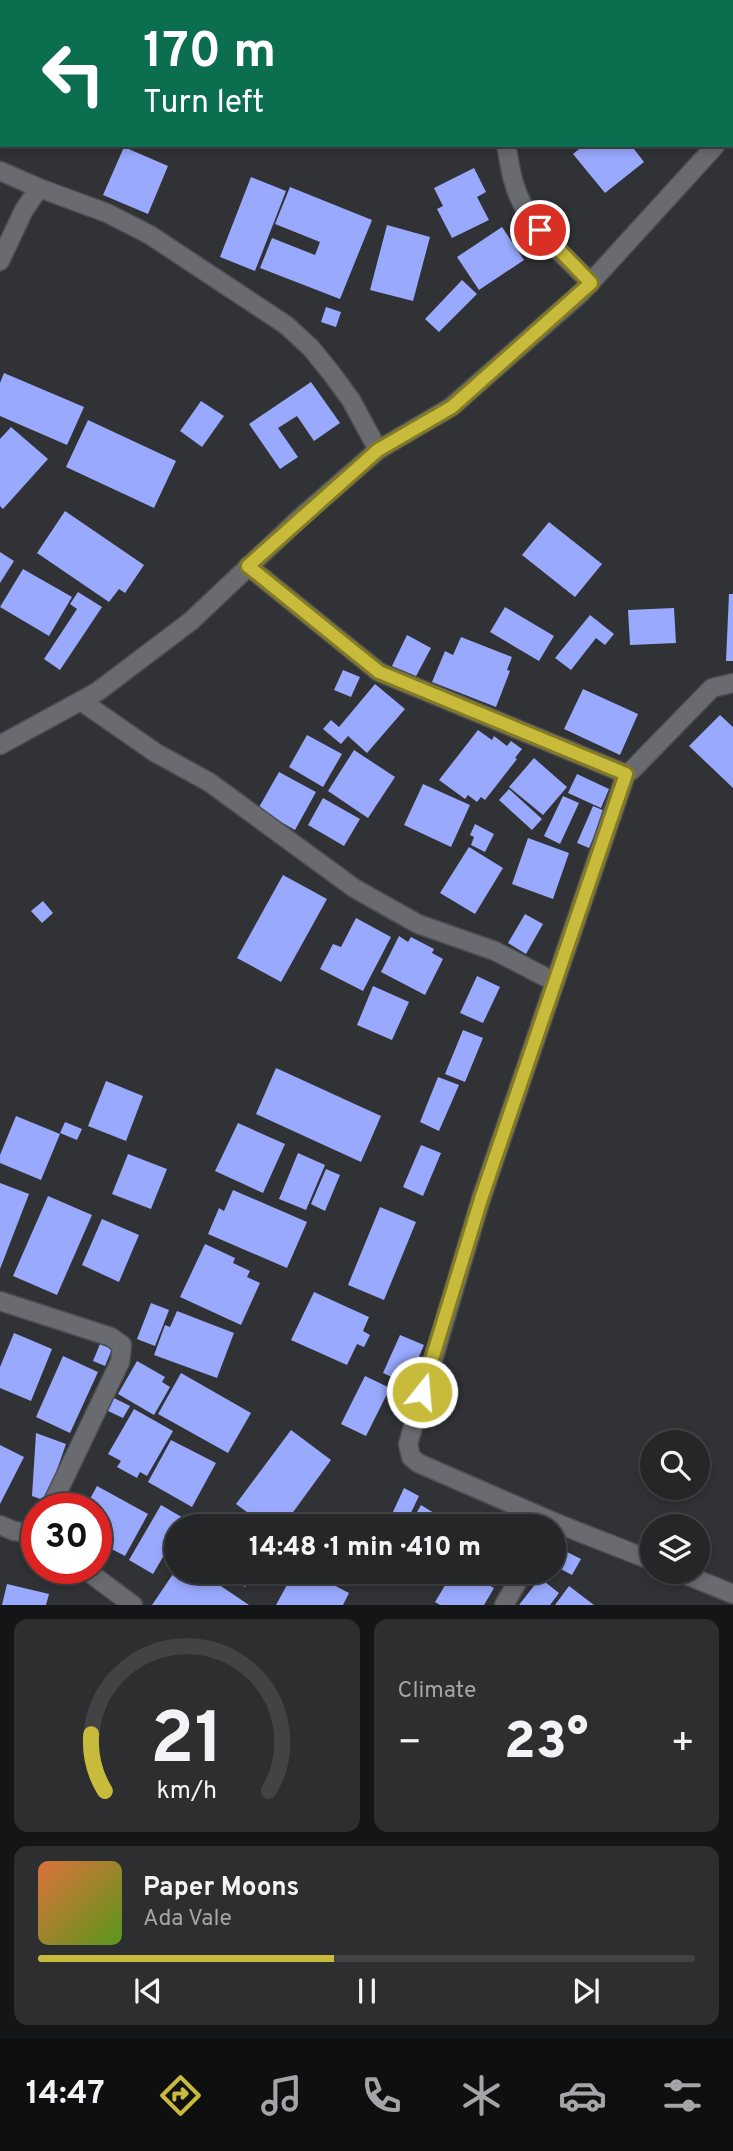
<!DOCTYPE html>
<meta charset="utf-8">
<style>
:root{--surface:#252628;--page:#2d2e30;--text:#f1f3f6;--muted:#a3a5a8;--line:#424345;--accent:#c8bb3b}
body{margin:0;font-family:Overpass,sans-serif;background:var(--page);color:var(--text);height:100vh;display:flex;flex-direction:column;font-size:26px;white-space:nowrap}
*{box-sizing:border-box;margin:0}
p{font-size:23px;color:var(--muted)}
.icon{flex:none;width:38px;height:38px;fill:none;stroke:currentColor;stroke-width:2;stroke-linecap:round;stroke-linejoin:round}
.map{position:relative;height:1605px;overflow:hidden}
.side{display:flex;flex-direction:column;gap:14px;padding:14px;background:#141516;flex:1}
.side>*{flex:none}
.banner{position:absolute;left:0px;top:0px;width:733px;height:147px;box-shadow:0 4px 10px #0003,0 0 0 2px var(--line);background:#0b6e4f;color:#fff;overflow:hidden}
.tools{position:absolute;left:640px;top:1430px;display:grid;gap:14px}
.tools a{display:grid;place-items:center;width:70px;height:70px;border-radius:50%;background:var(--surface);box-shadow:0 4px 10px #0003,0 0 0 2px var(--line);font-size:35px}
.speed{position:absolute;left:21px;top:1493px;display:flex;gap:14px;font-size:35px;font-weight:700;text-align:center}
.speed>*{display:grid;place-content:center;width:91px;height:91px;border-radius:50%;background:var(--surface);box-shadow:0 4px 10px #0003,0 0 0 2px var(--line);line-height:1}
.speed .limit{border:10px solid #d22;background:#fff;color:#111}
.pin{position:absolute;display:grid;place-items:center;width:60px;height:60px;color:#fff;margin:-30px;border:4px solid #fff;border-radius:50%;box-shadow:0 2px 7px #0007}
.me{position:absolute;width:77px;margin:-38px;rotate:17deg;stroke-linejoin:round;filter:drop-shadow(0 0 5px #0008)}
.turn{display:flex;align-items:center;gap:24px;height:147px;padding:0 28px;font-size:32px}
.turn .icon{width:91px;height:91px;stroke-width:2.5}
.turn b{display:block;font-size:49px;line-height:60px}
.big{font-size:52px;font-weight:800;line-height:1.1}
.side .tile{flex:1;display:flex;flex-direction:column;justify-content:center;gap:10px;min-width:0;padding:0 24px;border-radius:14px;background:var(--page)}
.side .dial{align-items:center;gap:0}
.dial svg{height:182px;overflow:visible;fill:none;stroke:var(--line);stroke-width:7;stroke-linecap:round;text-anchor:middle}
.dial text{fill:var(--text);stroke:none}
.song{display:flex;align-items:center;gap:21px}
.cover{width:84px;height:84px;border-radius:10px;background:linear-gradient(135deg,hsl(20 70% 55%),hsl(90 70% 35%))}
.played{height:7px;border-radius:4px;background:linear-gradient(90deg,var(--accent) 45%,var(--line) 45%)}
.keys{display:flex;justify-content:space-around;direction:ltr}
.heat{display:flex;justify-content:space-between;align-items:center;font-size:38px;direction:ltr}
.side .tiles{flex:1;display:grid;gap:14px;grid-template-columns:1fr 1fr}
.tile:last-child{grid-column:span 2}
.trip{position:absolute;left:164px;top:1514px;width:402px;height:70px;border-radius:35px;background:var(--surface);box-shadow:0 4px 10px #0003,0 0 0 2px var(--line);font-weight:800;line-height:70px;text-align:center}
.dock{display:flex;height:112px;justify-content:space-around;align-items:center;background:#0f0f10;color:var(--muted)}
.dock .icon{width:49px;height:49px}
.dock .current{color:var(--accent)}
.dock b{font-size:32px;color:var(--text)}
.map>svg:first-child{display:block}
.building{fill:#99a9fd}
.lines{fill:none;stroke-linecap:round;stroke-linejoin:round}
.minor-casing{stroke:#4d4e52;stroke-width:21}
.minor{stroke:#6a6b70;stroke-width:18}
.route-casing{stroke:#827a26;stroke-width:18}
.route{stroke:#c8bb3b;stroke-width:12}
</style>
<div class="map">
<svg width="733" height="1605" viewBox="0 0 733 1605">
<rect width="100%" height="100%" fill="#313236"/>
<path class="building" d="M584 145H631L644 162 605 193 573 154Z
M124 147 168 166 148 214 103 195Z
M474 168 486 192 477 197 489 220 452 238 437 209 443 206 434 188Z
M251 177 286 191 255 271 220 257Z
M290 187 372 220 340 299 260 268 272 238 315 255 320 242 275 224Z
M387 225 430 237 413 301 370 290Z
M502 227 524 260 479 290 457 257Z
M462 280 477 294 439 332 425 319Z
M326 307 341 312 336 327 321 322Z
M4 373 84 407 67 445 0 416V383Z
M311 382 340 423 314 441 297 416 278 428 298 457 280 469 249 424Z
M201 401 224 416 202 447 180 431Z
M88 420 176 461 154 508 66 467Z
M11 427 48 459 3 509 0 506V439Z
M65 511 144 565 125 593 119 589 109 602 37 553Z
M549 522 602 564 575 597 522 555Z
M0 552 14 561 0 583Z
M23 569 72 597 49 636 0 607Z
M78 592 102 607 60 670 44 659 77 609 70 604Z
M729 594H733V661H726Z
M505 607 554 636 539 661 490 632Z
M674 608 676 643 630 645 628 610Z
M590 615 614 634 605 645 596 638 571 670 555 658Z
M407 635 431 648 414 680 391 668Z
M461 637 512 657 507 670 510 671 496 707 432 682 445 651 453 655Z
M343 670 360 677 351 697 334 690Z
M375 684 405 709 367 753 348 736 341 744 323 729 331 720 339 727Z
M583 689 638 714 620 755 564 729Z
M720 715 733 727V788L689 746Z
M478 730 492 740 494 736 507 746 511 741 522 749 515 758 517 759 485 800 481 797 477 802 468 795 465 799 439 780Z
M307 735 342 754 323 787 289 767Z
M354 750 395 777 368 818 328 791Z
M534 758 567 787 543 815 509 787Z
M279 772 316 792 295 830 258 809Z
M577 774 609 789 601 808 568 793Z
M423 784 470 805 451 847 404 825Z
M509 789 542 819 532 830 499 800Z
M563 796 579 803 560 844 544 836Z
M323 798 360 819 344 846 308 825Z
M593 806 605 811 589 848 577 843Z
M475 824 494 834 485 852 471 845 474 837 470 835Z
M528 838 569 853 553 899 512 884Z
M469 847 503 868 475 914 440 893Z
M283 875 327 899 281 982 237 958Z
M43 901 53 913 42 923 31 911Z
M525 914 543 924 526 954 508 943Z
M356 918 391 937 363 991 320 969 333 944 341 947Z
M399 936 408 942 411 937 434 949 432 953 443 959 425 995 381 972Z
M477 976 500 987 483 1023 460 1013Z
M373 986 409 1002 392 1040 357 1025Z
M463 1030 483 1038 465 1082 445 1074Z
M276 1068 381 1116 361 1162 256 1114Z
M438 1077 459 1085 439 1131 420 1122Z
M106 1081 143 1096 126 1141 88 1126Z
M16 1116 60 1134 41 1180 0 1163V1155Z
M65 1122 82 1129 77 1140 60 1133Z
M238 1123 285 1144 263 1193 215 1171Z
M421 1145 441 1153 423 1196 403 1187Z
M298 1153 325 1165 306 1210 279 1199Z
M128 1154 167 1169 151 1209 112 1194Z
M326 1169 340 1175 325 1211 311 1204Z
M0 1183 29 1194 0 1269Z
M233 1190 307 1222 287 1268 208 1234 219 1208 224 1211Z
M48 1196 92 1215 57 1295 13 1276Z
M380 1207 416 1222 384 1300 348 1285Z
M102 1219 139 1235 119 1282 82 1265Z
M205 1244 235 1258 233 1263 250 1271 247 1277 260 1283 241 1325 180 1297Z
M314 1292 369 1317 363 1331 370 1335 364 1347 357 1344 347 1365 291 1340Z
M151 1303 169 1310 155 1346 137 1339Z
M177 1311 234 1333 217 1378 154 1355 165 1325 170 1327Z
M14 1333 52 1349 31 1401 0 1388V1367Z
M400 1335 424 1345 407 1384 383 1373Z
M100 1344 112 1349 105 1366 93 1361Z
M63 1356 98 1372 70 1433 36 1417Z
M137 1361 165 1377 162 1382 170 1387 154 1415 118 1394Z
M181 1373 251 1413 228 1453 158 1414Z
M365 1376 390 1388 366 1436 341 1424Z
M114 1398 130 1406 123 1418 108 1411Z
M134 1409 173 1431 147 1476 140 1472 137 1478 117 1467 121 1461 108 1454Z
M291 1430 331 1460 283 1526H266L236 1504Z
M36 1433 66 1444 46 1501 32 1496Z
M171 1440 216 1463 192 1507 148 1482Z
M0 1445 24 1457 0 1504Z
M97 1486 148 1514 125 1556 96 1541V1508H85Z
M404 1488 419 1496 407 1521 392 1514Z
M161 1505 185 1519 181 1526H177V1533L153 1574 129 1560Z
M421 1505 455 1526H409Z
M231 1512 254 1526H222Z
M559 1548 581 1559 572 1575 555 1566V1557Z
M177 1568V1572H200L249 1605H152Z
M219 1572H263L258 1579 252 1576 245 1587Z
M294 1572H309L349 1593 343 1605H276Z
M453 1572 471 1583 475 1577 494 1588 484 1605H440L435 1602Z
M540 1578 559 1593 550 1605H519Z
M7 1584 49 1594 46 1605H2Z
M569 1586 594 1605H555Z"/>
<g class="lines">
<defs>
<path id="minor" d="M492 0V2
M732 129 733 127
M506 145C509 158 510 171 514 183 525 224 562 253 591 283
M0 171 39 188 107 213 150 235 286 325 311 348 332 374 351 400 378 450
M0 261 24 210 39 188
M248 566 379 672 626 774 632 770 712 688 733 683
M81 701 156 753 209 782 354 888 418 924 495 951 555 982
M0 745 97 692 191 621 301 517 378 450 451 407 581 293 716 145
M626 774 481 1199 408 1444 411 1457 418 1463 556 1523 653 1561
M0 1301 111 1337 122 1345 120 1362 50 1508
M0 1525 14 1531 29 1533 37 1527
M83 1568 133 1605
M679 1572 733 1594
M504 1605 523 1572"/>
</defs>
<use href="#minor" class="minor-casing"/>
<use href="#minor" class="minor"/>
</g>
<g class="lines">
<defs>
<path id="route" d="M422 1392 481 1199 626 774 379 672 248 566 378 450 452 407 591 283 540 230"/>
</defs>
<use href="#route" class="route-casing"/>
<use href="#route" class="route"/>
</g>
</svg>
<div class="tools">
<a><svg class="icon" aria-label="search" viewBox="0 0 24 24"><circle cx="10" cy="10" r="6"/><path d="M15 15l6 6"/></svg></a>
<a><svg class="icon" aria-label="layers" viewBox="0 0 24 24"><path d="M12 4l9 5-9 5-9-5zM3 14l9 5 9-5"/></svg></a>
</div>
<div class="speed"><div class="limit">30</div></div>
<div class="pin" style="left:540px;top:230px;background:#d93025"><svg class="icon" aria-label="arrive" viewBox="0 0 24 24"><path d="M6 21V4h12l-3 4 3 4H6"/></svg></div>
<svg class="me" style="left:422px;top:1392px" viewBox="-20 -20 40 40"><circle r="17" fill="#c8bb3b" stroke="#fff" stroke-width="3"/><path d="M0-11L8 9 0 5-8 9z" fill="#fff"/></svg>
<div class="trip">14:48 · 1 min · 410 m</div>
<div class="banner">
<div class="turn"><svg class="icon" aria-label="left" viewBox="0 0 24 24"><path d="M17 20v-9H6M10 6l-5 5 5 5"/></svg><div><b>170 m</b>Turn left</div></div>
</div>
</div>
<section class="side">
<div class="tiles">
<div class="tile dial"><svg viewBox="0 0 100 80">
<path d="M14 69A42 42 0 1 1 86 69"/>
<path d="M14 69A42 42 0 0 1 8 44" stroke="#c8bb3b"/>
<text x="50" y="56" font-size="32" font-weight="700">21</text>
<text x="50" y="72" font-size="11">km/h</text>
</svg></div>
<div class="tile"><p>Climate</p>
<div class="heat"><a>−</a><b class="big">23°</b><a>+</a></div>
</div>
<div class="tile">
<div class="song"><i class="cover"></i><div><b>Paper Moons</b><p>Ada Vale</p></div></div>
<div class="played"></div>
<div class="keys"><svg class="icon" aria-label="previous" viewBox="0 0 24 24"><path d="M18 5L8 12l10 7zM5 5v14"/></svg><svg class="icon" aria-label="pause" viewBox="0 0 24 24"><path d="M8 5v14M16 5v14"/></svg><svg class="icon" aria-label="next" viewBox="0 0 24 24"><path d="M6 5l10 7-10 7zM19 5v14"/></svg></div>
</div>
</div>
</section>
<nav class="dock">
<b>14:47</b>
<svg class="icon current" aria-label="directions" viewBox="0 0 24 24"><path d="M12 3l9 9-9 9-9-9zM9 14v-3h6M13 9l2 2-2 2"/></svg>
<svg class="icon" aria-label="music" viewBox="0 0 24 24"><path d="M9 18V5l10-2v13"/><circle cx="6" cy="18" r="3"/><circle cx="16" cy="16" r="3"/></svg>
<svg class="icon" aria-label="phone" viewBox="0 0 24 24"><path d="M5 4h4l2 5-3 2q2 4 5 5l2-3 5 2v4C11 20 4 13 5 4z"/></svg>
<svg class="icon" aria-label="climate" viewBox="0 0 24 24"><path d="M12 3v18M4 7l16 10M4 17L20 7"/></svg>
<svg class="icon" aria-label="car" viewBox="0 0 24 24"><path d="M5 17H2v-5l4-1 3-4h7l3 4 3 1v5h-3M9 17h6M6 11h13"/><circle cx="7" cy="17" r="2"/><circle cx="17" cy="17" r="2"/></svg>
<svg class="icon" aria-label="filters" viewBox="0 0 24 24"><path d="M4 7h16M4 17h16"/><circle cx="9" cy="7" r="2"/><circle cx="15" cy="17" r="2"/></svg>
</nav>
